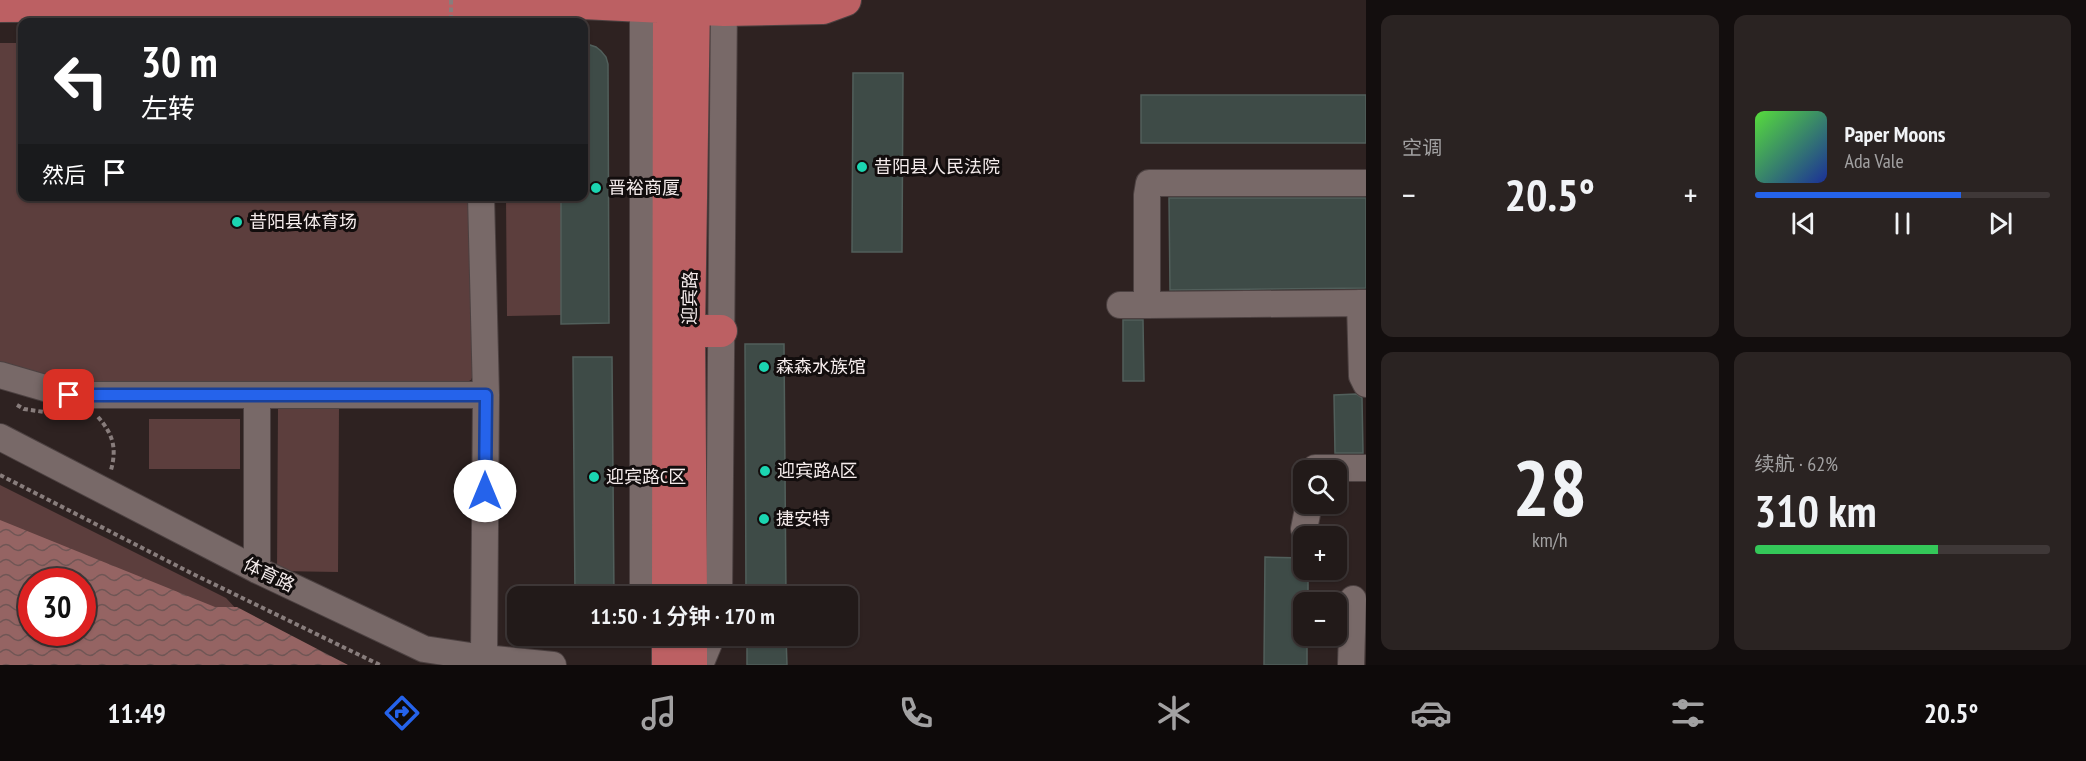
<!DOCTYPE html>
<html lang="zh">
<meta charset="utf-8">
<style>
:root{--surface:#221a19;--page:#2a2322;--text:#f1f3f6;--muted:#a2a1a2;--line:#3f3838;--accent:#2563eb}
body{margin:0;font-family:"PT Sans Narrow","Noto Sans SC",sans-serif;background:var(--page);color:var(--text);height:100vh;display:flex;flex-direction:column;font-size:22px;white-space:nowrap}
*{box-sizing:border-box;margin:0}
p{font-size:20px;color:var(--muted)}
.icon{flex:none;width:33px;height:33px;fill:none;stroke:currentColor;stroke-width:2;stroke-linecap:round;stroke-linejoin:round}
.map{position:relative;flex:1;overflow:hidden}
.panel{display:flex;flex-direction:column;gap:15px;padding:15px;background:#130e0e;width:720px}
.panel>*{flex:none}
.hud{position:absolute;left:18px;top:18px;width:570px;height:183px;border-radius:12px;box-shadow:0 2px 4px #0004,0 0 0 2px var(--line);background:#202124;color:#fff;overflow:hidden}
.buttons{position:absolute;left:1293px;top:460px;display:grid;gap:12px}
.buttons a{display:grid;place-items:center;width:54px;height:54px;border-radius:12px;background:var(--surface);box-shadow:0 2px 4px #0004,0 0 0 2px var(--line);font-size:30px}
.speed{position:absolute;left:18px;top:568px;display:flex;gap:12px;font-size:30px;font-weight:700;text-align:center}
.speed>*{display:grid;place-content:center;width:78px;height:78px;border-radius:50%;background:var(--surface);box-shadow:0 2px 4px #0004,0 0 0 2px var(--line);line-height:1}
.speed .limit{border:9px solid #d22;background:#fff;color:#111}
.pin{position:absolute;display:grid;place-items:center;width:51px;height:51px;color:#fff;margin:-26px;border-radius:12px;box-shadow:0 3px 9px #0006}
.me{position:absolute;width:66px;margin:-33px;rotate:0deg;stroke-linejoin:round;filter:drop-shadow(0 0 4px #0008)}
.turn{display:flex;align-items:center;gap:21px;height:126px;padding:0 24px;font-size:27px}
.turn .icon{width:78px;height:78px;stroke-width:2.5}
.turn b{display:block;font-size:42px;line-height:51px}
.then{display:flex;align-items:center;height:57px;padding:0 24px;background:#0003;gap:12px;font-size:22px}
.big{font-size:45px;font-weight:600;line-height:1.1}
.panel .widget{flex:1;display:flex;flex-direction:column;justify-content:center;gap:9px;min-width:0;padding:0 21px;border-radius:12px;background:var(--page)}
.panel .dial{align-items:center;gap:0}
.dial b{font-size:78px;line-height:1}
.song{display:flex;align-items:center;gap:18px}
.cover{width:72px;height:72px;border-radius:9px;background:linear-gradient(135deg,hsl(110 70% 55%),hsl(230 70% 35%))}
.played{height:6px;border-radius:3px;background:linear-gradient(90deg,var(--accent) 70%,var(--line) 70%)}
.keys{display:flex;justify-content:space-around;direction:ltr}
.heat{display:flex;justify-content:space-between;align-items:center;font-size:33px;direction:ltr}
.charge{height:9px;border-radius:4px;background:linear-gradient(90deg,#34c759 62%,var(--line) 0)}
.panel .tiles{flex:1;display:grid;gap:15px;grid-template-columns:repeat(2,1fr)}
.trip{position:absolute;left:507px;top:586px;width:351px;height:60px;border-radius:12px;background:var(--surface);box-shadow:0 2px 4px #0004,0 0 0 2px var(--line);font-weight:600;line-height:60px;text-align:center}
.tab-bar{display:flex;height:96px;justify-content:space-around;align-items:center;background:#0e0a0a;color:var(--muted)}
.tab-bar .icon{width:42px;height:42px}
.tab-bar .current{color:var(--accent)}
.tab-bar b{font-size:27px;color:var(--text)}
main{display:flex;flex:1;min-height:0}
.map>svg:first-child{display:block}
.green{fill:#5c3e3d}
.water{fill:url(#water-waves);fill-rule:evenodd}
.building{fill:#3e4b47;stroke:#515f5b;stroke-width:1.5}
.lines{fill:none;stroke-linecap:round;stroke-linejoin:round}
.minor-casing{stroke:#4c4141;stroke-width:28}
.major-casing{stroke:#4c4141;stroke-width:34}
.path{stroke:#887d7c;stroke-width:4;stroke-dasharray:4.5 3;stroke-linecap:butt}
.minor{stroke:#786968;stroke-width:26}
.major{stroke:#bc6063;stroke-width:32}
.path-bridge{stroke:#887d7c;stroke-width:4;stroke-dasharray:4.5 3;stroke-linecap:butt}
.route-casing{stroke:#184099;stroke-width:15}
.route{stroke:#2563eb;stroke-width:10}
.poi-dot{fill:#1bd5b1;stroke:#120d0d;stroke-width:2}
.labels{text-anchor:middle;stroke-width:6;stroke-linejoin:round;paint-order:stroke}
.poi-label{font-size:18px;fill:#f5ecec;stroke:#120d0d;text-anchor:start}
.street-label{font-size:18px;fill:#f5ecec;stroke:#120d0d}
</style>
<main>
<div class="map">
<svg width="1366" height="665" viewBox="0 0 1366 665">
<defs>
<pattern id="water-waves" width="16" height="10" patternUnits="userSpaceOnUse" patternTransform="scale(1.5)"><rect width="16" height="10" fill="#956463"/><path d="M0 5q4-4 8 0t8 0" fill="none" stroke="#705655"/></pattern>
</defs>
<rect width="100%" height="100%" fill="#2e2221"/>
<path class="green" d="M0 43H22V196L471 197 475 370 471 380 463 384 66 383 0 364Z
M506 197H561L562 315 507 316Z
M278 408 339 409 338 572 277 571Z
M149 419H240V469H149Z
M0 485 226 598 241 614 212 613 0 531Z"/>
<path class="water" d="M0 520 215 607H237L348 665H0ZM32 582H82V633H32Z"/>
<path class="building" d="M584 43 596 47 601 51 606 57 608 64 609 323 561 324V196H584Z
M853 73H903L902 252H852Z
M1141 95H1366V143H1141Z
M1169 198H1366V288L1170 290Z
M1123 320H1143L1144 381H1123Z
M745 344H784L786 597H746Z
M573 357H612L614 597H575Z
M1356 394 1362 398 1363 453H1335L1334 395Z
M1265 557 1304 558V570H1308V603H1304V636H1307V665H1264Z
M747 636H786L787 665H747Z"/>
<g class="lines">
<defs>
<path id="minor" d="M643 0V597
M481 196 486 395 484 658
M1360 303 1362 376 1366 384
M1120 305H1147V195L1149 183H1366
M1147 305 1366 303
M0 375 69 395H486
M0 437 257 570 424 649 484 658 553 665
M1314 471 1315 468H1366
M1304 529 1309 504
M257 570V396
M719 597 724 0
M700 665 712 636
M1351 665 1353 599"/>
<path id="major" d="M0 6 583 3 724 10 823 8 845 0
M689 331H721
M668 597 669 0
M691 597 689 331 694 0
M668 636V665
M691 636V665"/>
</defs>
<use href="#minor" class="minor-casing"/>
<use href="#major" class="major-casing"/>
<path class="path" d="M17 405 24 409 44 412
M98 417C113 434 117 448 111 470
M0 475 193 574 380 665"/>
<use href="#minor" class="minor"/>
<use href="#major" class="major"/>
<path class="path-bridge" d="M451 0V22"/>
</g>
<g class="lines">
<defs>
<path id="route" d="M69 395H486L485 491"/>
</defs>
<use href="#route" class="route-casing"/>
<use href="#route" class="route"/>
</g>
<g class="poi-dot">
<circle cx="862" cy="167" r="6"/>
<circle cx="596" cy="188" r="6"/>
<circle cx="237" cy="222" r="6"/>
<circle cx="764" cy="367" r="6"/>
<circle cx="765" cy="471" r="6"/>
<circle cx="594" cy="477" r="6"/>
<circle cx="764" cy="519" r="6"/>
</g>
<g class="labels">
<g class="poi-label">
<text x="874" y="173">昔阳县人民法院</text>
<text x="608" y="194">晋裕商厦</text>
<text x="249" y="228">昔阳县体育场</text>
<text x="776" y="373">森森水族馆</text>
<text x="777" y="477">迎宾路A区</text>
<text x="606" y="483">迎宾路C区</text>
<text x="776" y="525">捷安特</text>
</g>
<g class="street-label">
<text transform="translate(690 298) rotate(-89)" y="6">迎宾路</text>
<text transform="translate(269 575) rotate(26)" y="6">体育路</text>
</g>
</g>
</svg>
<div class="buttons">
<a><svg class="icon" aria-label="search" viewBox="0 0 24 24"><circle cx="10" cy="10" r="6"/><path d="M15 15l6 6"/></svg></a>
<a>+</a>
<a>−</a>
</div>
<div class="speed"><div class="limit">30</div></div>
<div class="pin" style="left:69px;top:395px;background:#d93025"><svg class="icon" aria-label="arrive" viewBox="0 0 24 24"><path d="M6 21V4h12l-3 4 3 4H6"/></svg></div>
<svg class="me" style="left:485px;top:491px" viewBox="-20 -20 40 40"><circle r="19" fill="#fff"/><path d="M0-13L10 11 0 6-10 11z" fill="#2563eb"/></svg>
<div class="trip">11:50 · 1 分钟 · 170 m</div>
<div class="hud">
<div class="turn"><svg class="icon" aria-label="left" viewBox="0 0 24 24"><path d="M17 20v-9H6M10 6l-5 5 5 5"/></svg><div><b>30 m</b>左转</div></div>
<div class="then">然后<svg class="icon" aria-label="arrive" viewBox="0 0 24 24"><path d="M6 21V4h12l-3 4 3 4H6"/></svg></div>
</div>
</div>
<section class="panel">
<div class="tiles">
<div class="widget"><p>空调</p>
<div class="heat"><a>−</a><b class="big">20.5°</b><a>+</a></div>
</div>
<div class="widget">
<div class="song"><i class="cover"></i><div><b>Paper Moons</b><p>Ada Vale</p></div></div>
<div class="played"></div>
<div class="keys"><svg class="icon" aria-label="previous" viewBox="0 0 24 24"><path d="M18 5L8 12l10 7zM5 5v14"/></svg><svg class="icon" aria-label="pause" viewBox="0 0 24 24"><path d="M8 5v14M16 5v14"/></svg><svg class="icon" aria-label="next" viewBox="0 0 24 24"><path d="M6 5l10 7-10 7zM19 5v14"/></svg></div>
</div>
<div class="widget dial"><b>28</b><p>km/h</p></div>
<div class="widget"><p>续航 · 62%</p><b class="big">310 km</b><div class="charge"></div></div>
</div>
</section>
</main>
<nav class="tab-bar">
<b>11:49</b>
<svg class="icon current" aria-label="directions" viewBox="0 0 24 24"><path d="M12 3l9 9-9 9-9-9zM9 14v-3h6M13 9l2 2-2 2"/></svg>
<svg class="icon" aria-label="music" viewBox="0 0 24 24"><path d="M9 18V5l10-2v13"/><circle cx="6" cy="18" r="3"/><circle cx="16" cy="16" r="3"/></svg>
<svg class="icon" aria-label="phone" viewBox="0 0 24 24"><path d="M5 4h4l2 5-3 2q2 4 5 5l2-3 5 2v4C11 20 4 13 5 4z"/></svg>
<svg class="icon" aria-label="climate" viewBox="0 0 24 24"><path d="M12 3v18M4 7l16 10M4 17L20 7"/></svg>
<svg class="icon" aria-label="car" viewBox="0 0 24 24"><path d="M5 17H2v-5l4-1 3-4h7l3 4 3 1v5h-3M9 17h6M6 11h13"/><circle cx="7" cy="17" r="2"/><circle cx="17" cy="17" r="2"/></svg>
<svg class="icon" aria-label="filters" viewBox="0 0 24 24"><path d="M4 7h16M4 17h16"/><circle cx="9" cy="7" r="2"/><circle cx="15" cy="17" r="2"/></svg>
<b>20.5°</b>
</nav>
